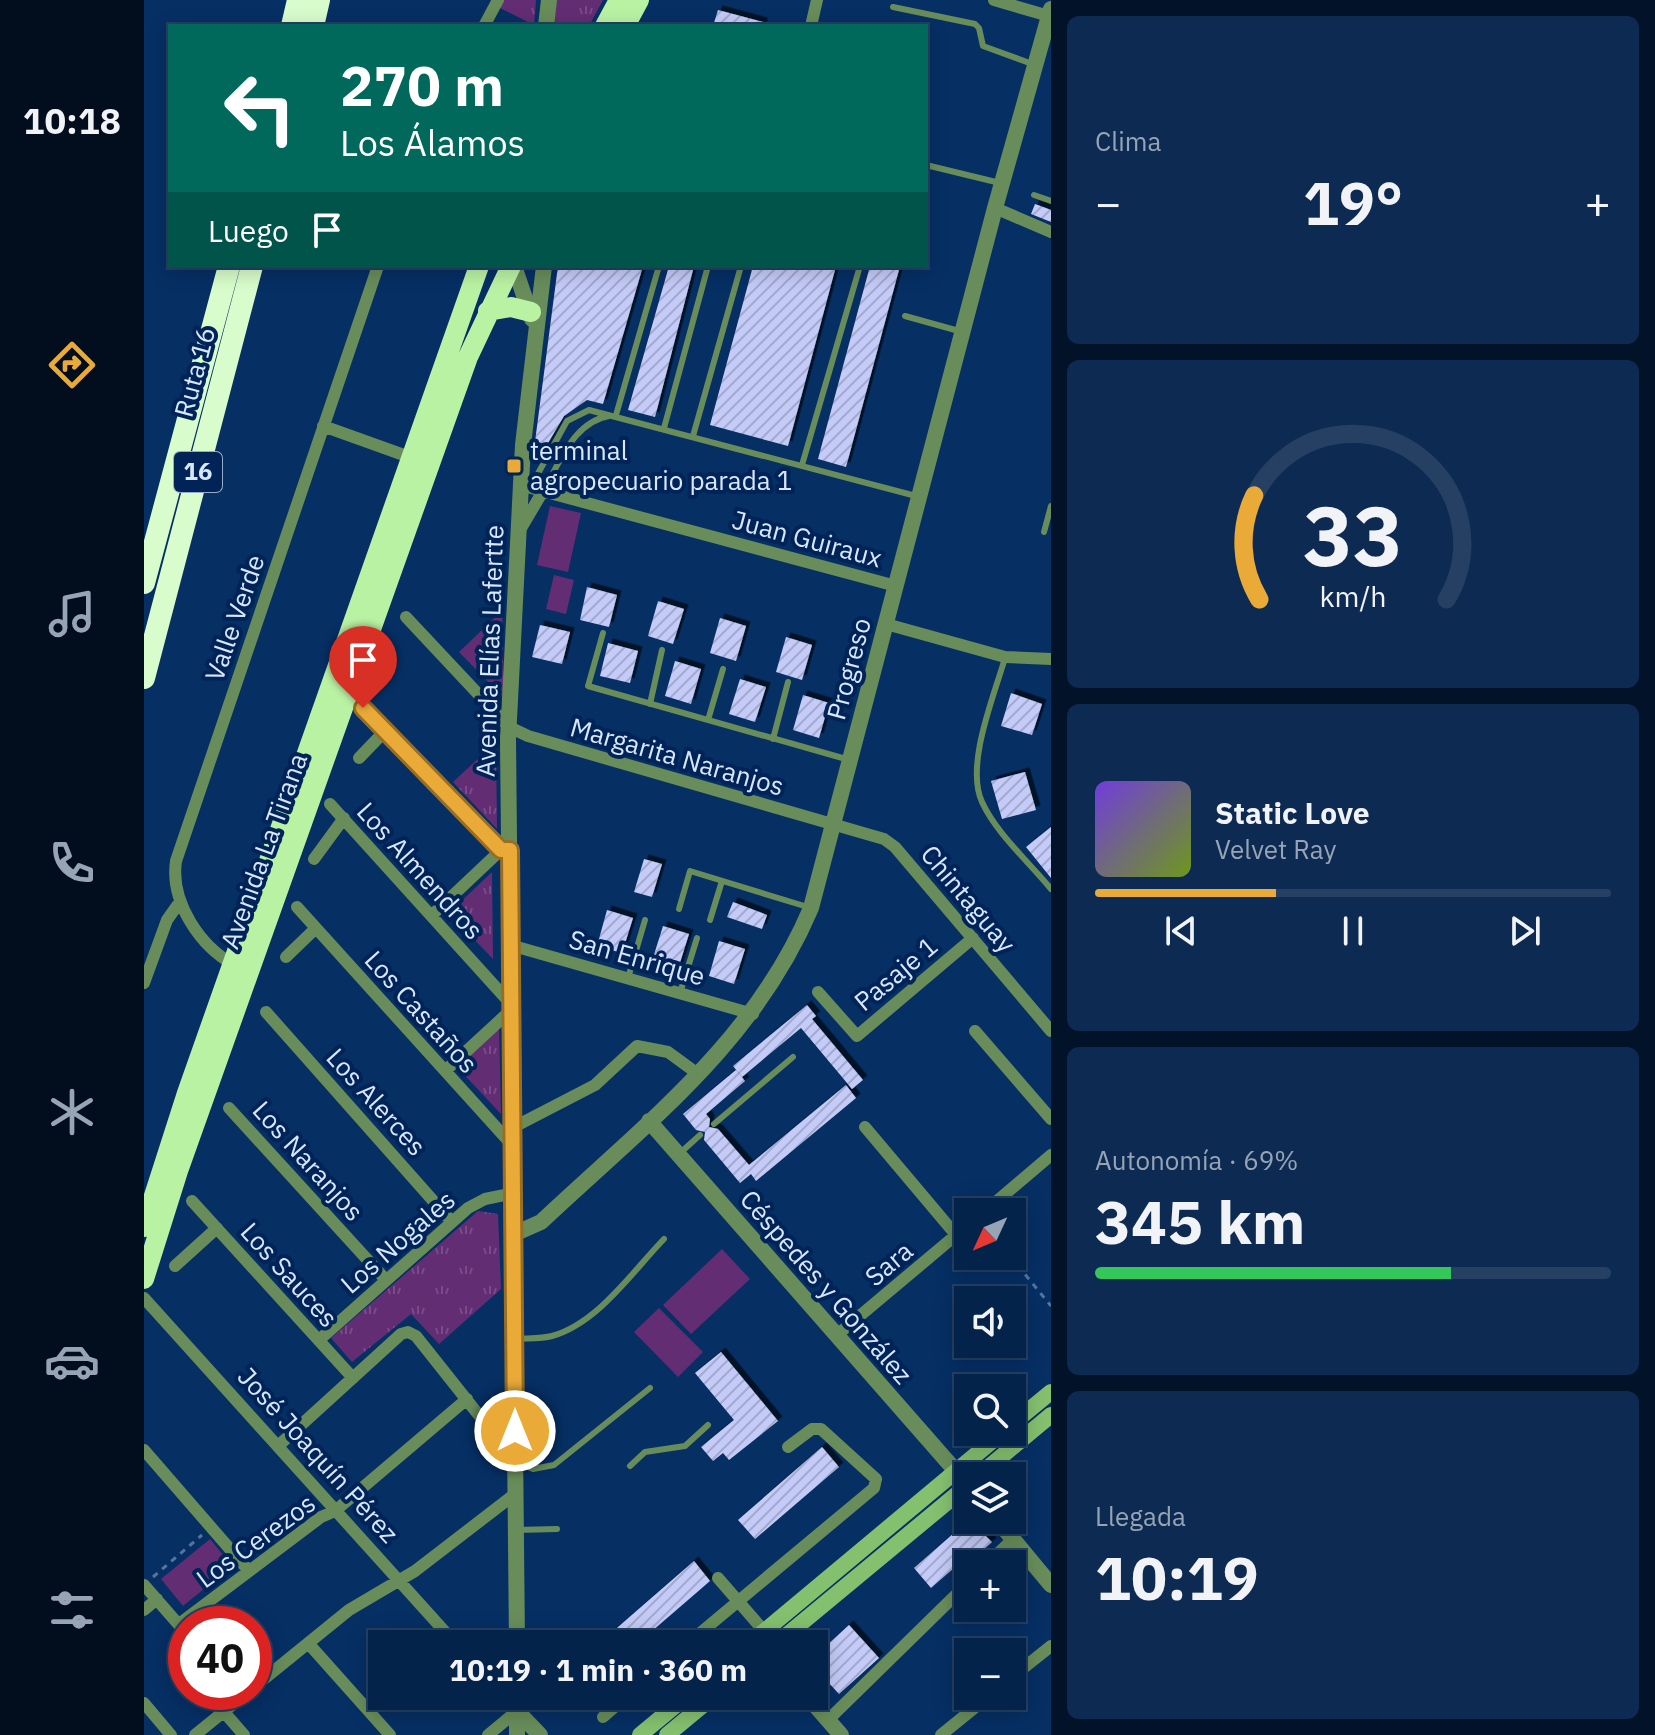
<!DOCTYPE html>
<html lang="es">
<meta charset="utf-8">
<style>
:root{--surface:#04234b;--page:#0d2b52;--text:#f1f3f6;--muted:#97a4b5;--line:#254063;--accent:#eaaa38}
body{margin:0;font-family:"IBM Plex Sans",sans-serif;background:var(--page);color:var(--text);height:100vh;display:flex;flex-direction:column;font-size:30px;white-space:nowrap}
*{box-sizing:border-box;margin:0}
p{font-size:26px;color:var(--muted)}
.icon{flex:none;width:44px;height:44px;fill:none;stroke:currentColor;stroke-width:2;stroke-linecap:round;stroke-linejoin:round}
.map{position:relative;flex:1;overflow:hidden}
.details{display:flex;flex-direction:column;gap:16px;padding:16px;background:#021329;width:604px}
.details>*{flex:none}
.guide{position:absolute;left:24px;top:24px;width:760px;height:244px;border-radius:0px;box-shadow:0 4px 20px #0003,0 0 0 2px var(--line);background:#00695c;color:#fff;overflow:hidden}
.needle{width:52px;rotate:226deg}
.buttons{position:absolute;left:810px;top:1198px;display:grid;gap:16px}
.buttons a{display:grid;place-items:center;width:72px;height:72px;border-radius:0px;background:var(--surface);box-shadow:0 4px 20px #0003,0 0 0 2px var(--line);font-size:40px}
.speed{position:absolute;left:24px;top:1606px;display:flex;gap:16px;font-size:40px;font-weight:700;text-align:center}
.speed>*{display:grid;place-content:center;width:104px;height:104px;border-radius:50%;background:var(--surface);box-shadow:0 4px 20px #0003,0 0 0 2px var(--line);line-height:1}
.speed .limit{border:12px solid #d22;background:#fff;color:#111}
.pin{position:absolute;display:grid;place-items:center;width:68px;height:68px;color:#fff;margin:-82px -34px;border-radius:50% 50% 50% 0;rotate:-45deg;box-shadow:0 0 8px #0007}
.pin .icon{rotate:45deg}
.me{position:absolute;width:88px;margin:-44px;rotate:0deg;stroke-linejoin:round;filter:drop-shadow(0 0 6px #0008)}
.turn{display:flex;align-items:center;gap:28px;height:168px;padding:0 40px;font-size:36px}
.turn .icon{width:104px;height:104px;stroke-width:2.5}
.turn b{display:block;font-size:56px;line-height:68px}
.then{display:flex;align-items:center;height:76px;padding:0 40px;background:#0003;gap:16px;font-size:30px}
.big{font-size:60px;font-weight:700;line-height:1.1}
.details .card{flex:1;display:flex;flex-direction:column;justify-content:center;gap:12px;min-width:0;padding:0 28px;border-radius:12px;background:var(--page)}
.details .dial{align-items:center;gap:0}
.dial svg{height:208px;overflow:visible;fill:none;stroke:var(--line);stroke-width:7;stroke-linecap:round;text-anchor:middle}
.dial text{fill:var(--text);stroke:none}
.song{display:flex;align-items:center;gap:24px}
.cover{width:96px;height:96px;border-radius:12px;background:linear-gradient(135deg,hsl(260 70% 55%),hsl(80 70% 35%))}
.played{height:8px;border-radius:4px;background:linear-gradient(90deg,var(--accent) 35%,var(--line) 35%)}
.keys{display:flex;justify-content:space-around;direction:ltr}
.heat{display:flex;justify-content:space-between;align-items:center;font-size:44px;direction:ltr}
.charge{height:12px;border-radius:6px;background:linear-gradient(90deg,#34c759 69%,var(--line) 0)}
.trip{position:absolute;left:224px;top:1630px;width:460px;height:80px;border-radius:0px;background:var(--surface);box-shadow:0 4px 20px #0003,0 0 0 2px var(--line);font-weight:700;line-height:80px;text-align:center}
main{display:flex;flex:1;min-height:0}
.tabs{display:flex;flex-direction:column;width:144px;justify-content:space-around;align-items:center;background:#020e1e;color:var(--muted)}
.tabs .icon{width:56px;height:56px}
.tabs .current{color:var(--accent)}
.tabs b{font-size:36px;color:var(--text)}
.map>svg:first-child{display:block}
.grass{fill:url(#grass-tufts)}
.pitch{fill:#632d74}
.building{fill:url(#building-hatch);filter:url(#shadow)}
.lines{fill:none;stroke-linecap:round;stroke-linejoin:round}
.path{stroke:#56759d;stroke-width:3;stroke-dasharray:6 6;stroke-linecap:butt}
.service{stroke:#688d5a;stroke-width:6}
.minor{stroke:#688d5a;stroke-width:12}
.tertiary{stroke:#688d5a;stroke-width:16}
.secondary{stroke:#85c06f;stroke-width:16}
.trunk{stroke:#baf2a4;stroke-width:20}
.motorway{stroke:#d8fccb;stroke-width:22}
.route-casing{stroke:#986e24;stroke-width:20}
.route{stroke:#eaaa38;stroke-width:14}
.poi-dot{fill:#eaaa38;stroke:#002458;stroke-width:3}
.labels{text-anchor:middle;stroke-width:8;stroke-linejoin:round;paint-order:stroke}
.shield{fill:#002458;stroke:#98acca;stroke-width:2}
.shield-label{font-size:24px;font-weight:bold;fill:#d9e7fb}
.street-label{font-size:26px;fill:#d9e7fb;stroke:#002458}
.poi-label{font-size:26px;fill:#d9e7fb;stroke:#002458;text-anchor:start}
</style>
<main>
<nav class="tabs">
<b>10:18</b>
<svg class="icon current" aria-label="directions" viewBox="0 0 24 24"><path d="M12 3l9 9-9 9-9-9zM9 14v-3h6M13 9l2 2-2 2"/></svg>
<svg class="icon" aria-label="music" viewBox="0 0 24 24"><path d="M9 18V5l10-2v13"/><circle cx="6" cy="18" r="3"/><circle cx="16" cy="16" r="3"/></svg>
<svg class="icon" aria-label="phone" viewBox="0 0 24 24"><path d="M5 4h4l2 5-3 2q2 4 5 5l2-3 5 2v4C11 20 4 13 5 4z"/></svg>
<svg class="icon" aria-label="climate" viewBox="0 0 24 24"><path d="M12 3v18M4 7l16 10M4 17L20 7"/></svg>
<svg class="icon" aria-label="car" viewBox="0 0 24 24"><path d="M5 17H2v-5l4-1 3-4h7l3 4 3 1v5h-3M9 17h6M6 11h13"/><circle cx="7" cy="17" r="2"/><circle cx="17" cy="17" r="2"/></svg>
<svg class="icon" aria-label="filters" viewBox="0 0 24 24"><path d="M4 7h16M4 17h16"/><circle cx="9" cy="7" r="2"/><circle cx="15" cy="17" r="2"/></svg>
</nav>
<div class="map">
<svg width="907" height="1735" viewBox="0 0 907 1735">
<defs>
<pattern id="grass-tufts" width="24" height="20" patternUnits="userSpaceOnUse" patternTransform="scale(2)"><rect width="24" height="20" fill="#632d74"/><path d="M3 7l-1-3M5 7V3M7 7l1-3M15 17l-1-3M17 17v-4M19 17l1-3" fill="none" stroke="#794b89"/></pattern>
<pattern id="building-hatch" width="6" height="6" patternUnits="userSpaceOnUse" patternTransform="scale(2)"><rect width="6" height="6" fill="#c4cbf8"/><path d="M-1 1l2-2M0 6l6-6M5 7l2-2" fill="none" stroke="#a3aacd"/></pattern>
<filter id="shadow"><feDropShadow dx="4.5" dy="-4.5" stdDeviation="0" flood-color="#0009"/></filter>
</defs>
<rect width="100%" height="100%" fill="#062f64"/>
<path class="grass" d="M358 0H392L390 25 354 7Z
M406 0H459L445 26H405Z
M358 611 360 698 315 652Z
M352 742 353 829 309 782Z
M348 872 349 959 305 913Z
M355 1027 357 1114 313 1067Z
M334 1211 354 1214 357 1289 295 1344 267 1314 208 1362 187 1338Z"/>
<path class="pitch" d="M406 506 437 513 424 572 393 565Z
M410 575 430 580 422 614 402 609Z
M578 1249 606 1279 547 1334 519 1305Z
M515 1308 559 1352 534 1377 490 1332Z
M66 1539 88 1566 39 1606 17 1579Z"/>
<path class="building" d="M574 10 619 22V26H569Z
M891 204 907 210V222L887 214Z
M414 266H499L459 404 443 400 420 416 394 460 389 457Z
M525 266H550L511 417 484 410Z
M609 266H692L644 446 566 425Z
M726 266H756L702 467 674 459Z
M443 587 473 595 465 627 436 620Z
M514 601 540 609 529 644 504 636Z
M576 618 602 626 592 661 566 653Z
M396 625 426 632 418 664 388 657Z
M642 637 668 645 658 680 632 672Z
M464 643 494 651 486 683 456 676Z
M531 661 557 669 547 704 521 696Z
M596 679 622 687 611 722 585 714Z
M867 693 898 704 888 735 857 726Z
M659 695 685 703 675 738 649 730Z
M881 772 892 810 858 819 847 781Z
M907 827V878L882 847Z
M500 859 518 864 508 897 490 892Z
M589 902 623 915 618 929 583 917Z
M463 910 489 918 478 953 453 946Z
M519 926 545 934 534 969 508 961Z
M575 941 601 949 590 984 565 976Z
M663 1005 672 1016 668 1019 719 1080 708 1089 657 1028 598 1077 589 1066Z
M592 1070 601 1081 562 1114 566 1119 565 1127 574 1129 605 1165 702 1085 712 1098 612 1181 607 1174 596 1183 560 1140 561 1132 552 1130 539 1114Z
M577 1352 634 1421 585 1460 579 1453 569 1461 557 1447 590 1420 551 1373Z
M678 1447 695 1467 611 1539 594 1520Z
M825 1520 848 1542 830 1558 826 1554 787 1588 770 1568Z
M550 1561 566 1581 493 1644H475L466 1634Z
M705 1625 735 1658 695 1694 670 1667V1657Z"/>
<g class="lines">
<path class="path" d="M866 1256 907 1306
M9 1577 58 1535"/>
<path class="service" d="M749 7 831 24 835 28 839 46 891 65
M782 165 856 183
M890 195 907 201
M761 316 815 331
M472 415 515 266
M520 428 564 266
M549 436 597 266
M658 465 716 266
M386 488 423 421 445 410 772 496
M399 491C416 463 429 422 465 416
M900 532 907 506
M459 633 444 686 702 759
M861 658C850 696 821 765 838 802 852 833 885 862 907 889
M506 704 518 650
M564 720 579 669
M629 739 644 682
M535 909 546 871 667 908
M566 920 578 881
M484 978 501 920
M536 993 553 938
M570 1124 649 1057
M535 1154 556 1135
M371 1339C383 1338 397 1339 408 1336 454 1323 488 1272 520 1239
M374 1463 389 1469 410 1465 506 1388
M486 1466 501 1452 541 1446 564 1425
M372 1530 413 1529"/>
<path class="minor" d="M850 0 905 16
M340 26 354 0
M667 26 673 0
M851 208 907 232
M179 426 271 459
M376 485 752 586
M376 530 399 491
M262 617 365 727 384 736 740 839 751 847 907 1031
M742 624 861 657 907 659
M219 708 357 850H366
M215 758 241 731
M186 804 366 1003
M170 859 200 818
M153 907 369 1146
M287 916 357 850
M366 945 609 1014
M142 957 172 928
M92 966C56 947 26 902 32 861L234 266
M0 983 23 920 35 903
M674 992 713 1036 829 938
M122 1012 308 1222
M831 1031 907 1119
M301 1071 366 1011
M85 1108 242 1280
M721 1127 812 1235
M368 1128 451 1085 493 1046 524 1052 554 1074
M48 1201 209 1378
M840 1212 907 1155
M31 1266 73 1228
M0 1298 312 1644
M693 1335 824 1225
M175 1340 324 1208 341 1199 370 1193
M134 1446 257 1334 264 1332 272 1336 372 1462
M0 1450 105 1571
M843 1564 869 1539
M574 1578 620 1631
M0 1585 42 1633
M0 1610 13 1599
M35 1624 177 1517 191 1511 323 1399
M164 1643 246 1735
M543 1644 730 1488 732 1479 677 1429H668L644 1447
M868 1677 907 1646
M110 1687 205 1610 271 1571 371 1494
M0 1703 27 1735
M80 1712 100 1735
M459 1717 483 1696
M684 1720 824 1583
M51 1735 104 1692
M344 1735 373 1711 358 1696
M797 1735 845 1696"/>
<path class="tertiary" d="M402 26 405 0
M370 266 388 319
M505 1121 824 1485
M370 1234 397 1222C501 1124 610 1043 667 908L851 208 907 9
M853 1520 907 1585
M373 1644 364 739 379 445 400 266
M373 1696V1735
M663 1696 697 1735
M373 1711 396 1735"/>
<path class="secondary" d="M868 1424 907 1392
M834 1476 907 1415
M605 1644 859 1432
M632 1644 824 1485
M496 1735 543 1696
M523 1735 570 1696"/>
<path class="trunk" d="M461 26 475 0
M481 26 495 0
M344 311 367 307 387 312
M0 1227 43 1093 335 266
M0 1279 34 1171 324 357 367 266"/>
<path class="motorway" d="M148 26 154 0
M169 26 175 0
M0 583 85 266
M0 678 108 266"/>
</g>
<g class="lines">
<defs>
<path id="route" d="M219 708 357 850H366L371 1431"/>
</defs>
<use href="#route" class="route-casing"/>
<use href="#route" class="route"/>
</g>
<rect class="poi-dot" x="362" y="458" width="16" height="16" rx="4"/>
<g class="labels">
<rect class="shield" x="30" y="452" width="48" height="40" rx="6"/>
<g class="shield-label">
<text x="54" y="480">16</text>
</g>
<g class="street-label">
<text transform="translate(51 372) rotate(-75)" y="9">Ruta 16</text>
<text transform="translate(663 539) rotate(15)" y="9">Juan Guiraux</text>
<text transform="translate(91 618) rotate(-71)" y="9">Valle Verde</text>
<text transform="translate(346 651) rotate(-88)" y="9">Avenida Elías Lafertte</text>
<text transform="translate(705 669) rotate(-75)" y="9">Progreso</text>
<text transform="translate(533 757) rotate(16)" y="9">Margarita Naranjos</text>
<text transform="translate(120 851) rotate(-70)" y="9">Avenida La Tirana</text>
<text transform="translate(276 871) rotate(48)" y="9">Los Almendros</text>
<text transform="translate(824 899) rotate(50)" y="9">Chintaguay</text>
<text transform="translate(493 958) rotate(16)" y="9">San Enrique</text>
<text transform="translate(752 974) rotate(-40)" y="9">Pasaje 1</text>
<text transform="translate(277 1012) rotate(48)" y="9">Los Castaños</text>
<text transform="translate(232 1102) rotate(48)" y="9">Los Alerces</text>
<text transform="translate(164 1161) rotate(48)" y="9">Los Naranjos</text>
<text transform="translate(254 1242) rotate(-41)" y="9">Los Nogales</text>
<text transform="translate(745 1264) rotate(-40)" y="9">Sara</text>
<text transform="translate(145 1275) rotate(48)" y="9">Los Sauces</text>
<text transform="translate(682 1287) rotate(49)" y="9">Céspedes y González</text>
<text transform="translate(174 1455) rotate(48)" y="9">José Joaquín Pérez</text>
<text transform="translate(112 1541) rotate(-36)" y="9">Los Cerezos</text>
</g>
<g class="poi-label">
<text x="386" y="460">terminal<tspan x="386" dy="30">agropecuario parada 1</tspan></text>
</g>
</g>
</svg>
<div class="buttons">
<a><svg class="needle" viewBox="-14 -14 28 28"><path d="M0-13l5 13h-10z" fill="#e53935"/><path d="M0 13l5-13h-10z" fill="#97a4b5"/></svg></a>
<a><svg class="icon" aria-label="sound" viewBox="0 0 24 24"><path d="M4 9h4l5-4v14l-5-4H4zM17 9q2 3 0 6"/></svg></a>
<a><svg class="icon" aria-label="search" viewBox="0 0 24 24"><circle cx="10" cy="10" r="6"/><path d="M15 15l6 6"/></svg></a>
<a><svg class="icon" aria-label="layers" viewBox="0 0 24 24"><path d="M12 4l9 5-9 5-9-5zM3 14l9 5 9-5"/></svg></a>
<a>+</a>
<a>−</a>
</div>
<div class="speed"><div class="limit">40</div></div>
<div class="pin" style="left:219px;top:708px;background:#d93025"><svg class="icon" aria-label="arrive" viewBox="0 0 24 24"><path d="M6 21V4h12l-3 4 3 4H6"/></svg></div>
<svg class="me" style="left:371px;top:1431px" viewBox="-20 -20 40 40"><circle r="17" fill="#eaaa38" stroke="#fff" stroke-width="3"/><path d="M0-11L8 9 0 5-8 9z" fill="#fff"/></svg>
<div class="trip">10:19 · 1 min · 360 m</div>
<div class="guide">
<div class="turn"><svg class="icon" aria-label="left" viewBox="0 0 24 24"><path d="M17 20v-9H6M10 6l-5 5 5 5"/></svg><div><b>270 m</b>Los Álamos</div></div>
<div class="then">Luego<svg class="icon" aria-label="arrive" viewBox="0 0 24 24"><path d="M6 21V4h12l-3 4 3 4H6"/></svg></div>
</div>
</div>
<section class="details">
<div class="card"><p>Clima</p>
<div class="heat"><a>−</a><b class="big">19°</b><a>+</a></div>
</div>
<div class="card dial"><svg viewBox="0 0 100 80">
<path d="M14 69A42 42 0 1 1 86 69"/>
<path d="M14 69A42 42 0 0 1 12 29" stroke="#eaaa38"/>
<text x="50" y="56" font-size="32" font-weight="700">33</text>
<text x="50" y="72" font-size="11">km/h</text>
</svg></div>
<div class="card">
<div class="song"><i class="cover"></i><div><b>Static Love</b><p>Velvet Ray</p></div></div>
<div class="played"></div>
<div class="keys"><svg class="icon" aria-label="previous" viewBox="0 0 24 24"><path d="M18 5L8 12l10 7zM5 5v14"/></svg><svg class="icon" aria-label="pause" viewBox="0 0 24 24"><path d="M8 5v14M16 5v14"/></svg><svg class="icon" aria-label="next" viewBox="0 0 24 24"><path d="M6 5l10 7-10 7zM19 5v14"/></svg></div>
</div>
<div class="card"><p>Autonomía · 69%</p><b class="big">345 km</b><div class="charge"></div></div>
<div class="card"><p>Llegada</p><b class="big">10:19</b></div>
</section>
</main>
